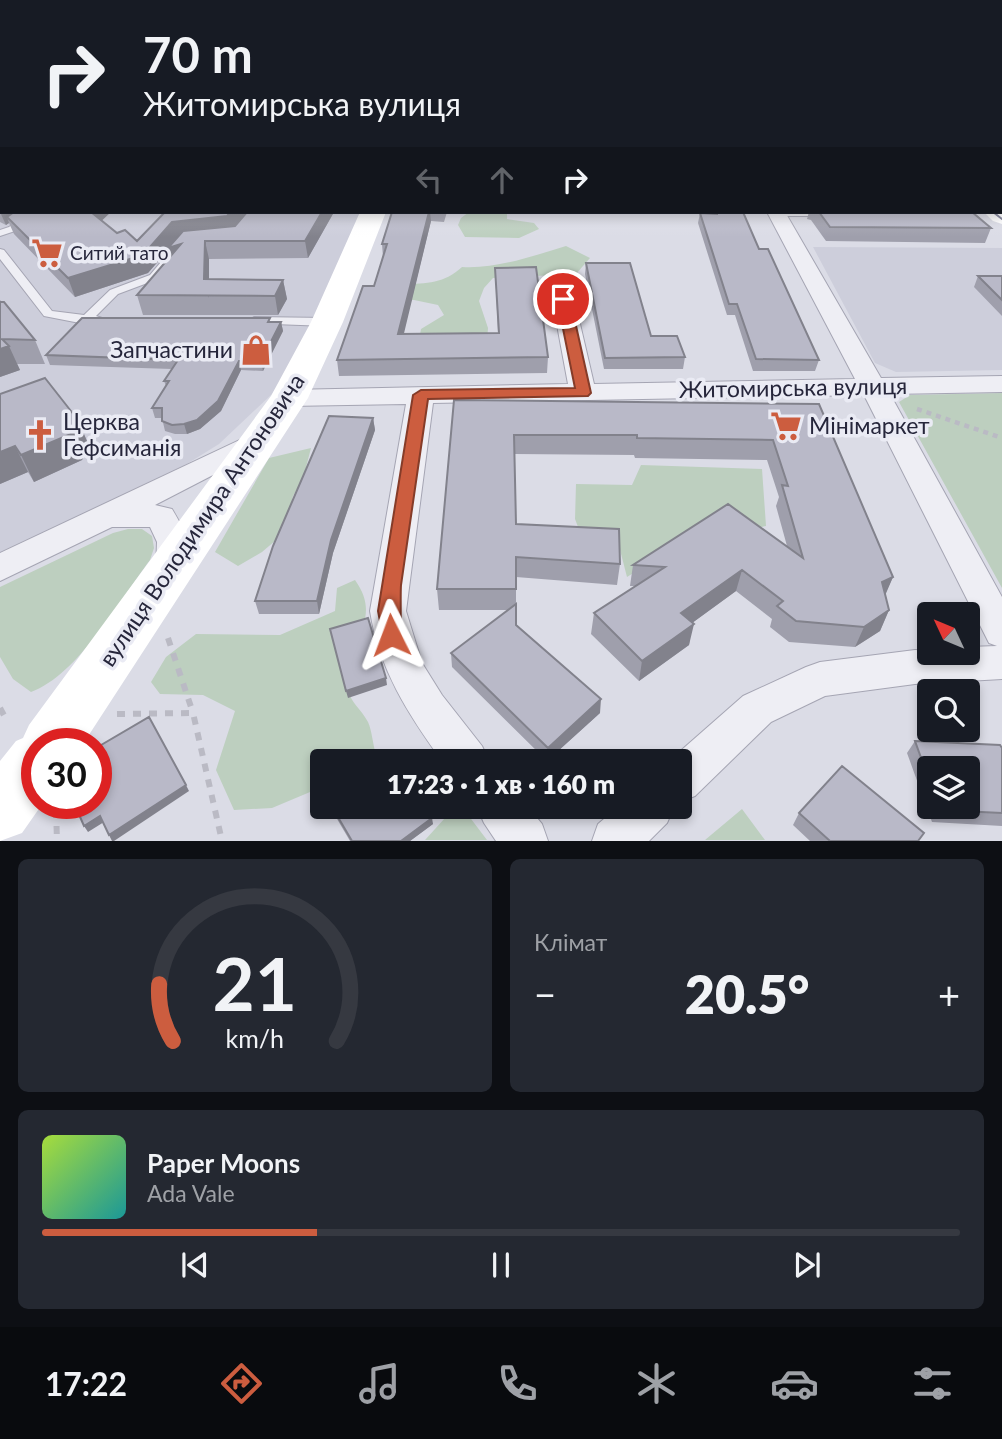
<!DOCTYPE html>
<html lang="uk">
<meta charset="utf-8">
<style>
:root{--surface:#171b24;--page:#242831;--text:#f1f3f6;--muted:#9ea1a6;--line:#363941;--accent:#cc5d3f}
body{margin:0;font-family:Lato,sans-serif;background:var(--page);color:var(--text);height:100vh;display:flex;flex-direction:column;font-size:26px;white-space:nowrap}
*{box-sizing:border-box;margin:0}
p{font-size:23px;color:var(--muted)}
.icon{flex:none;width:38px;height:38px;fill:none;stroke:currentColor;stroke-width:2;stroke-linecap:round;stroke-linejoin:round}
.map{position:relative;height:841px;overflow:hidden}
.side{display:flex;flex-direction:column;gap:18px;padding:18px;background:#0d0f14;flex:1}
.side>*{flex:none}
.hud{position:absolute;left:0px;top:0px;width:1003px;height:214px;box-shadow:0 4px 10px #0003;background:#171b24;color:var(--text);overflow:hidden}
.needle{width:46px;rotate:314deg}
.tools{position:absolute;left:917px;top:602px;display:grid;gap:14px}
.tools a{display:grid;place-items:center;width:63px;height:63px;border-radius:7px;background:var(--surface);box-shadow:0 4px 10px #0003;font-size:35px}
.speed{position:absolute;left:21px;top:728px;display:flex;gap:14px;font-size:35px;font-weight:700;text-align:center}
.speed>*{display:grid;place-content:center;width:91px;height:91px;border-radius:50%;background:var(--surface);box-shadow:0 4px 10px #0003;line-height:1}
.speed .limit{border:10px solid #d22;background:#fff;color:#111}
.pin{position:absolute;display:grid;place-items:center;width:60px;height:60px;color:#fff;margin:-30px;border:4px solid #fff;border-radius:50%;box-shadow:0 2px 7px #0007}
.me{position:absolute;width:77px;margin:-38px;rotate:357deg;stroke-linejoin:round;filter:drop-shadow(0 0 5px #0008)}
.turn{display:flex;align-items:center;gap:24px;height:147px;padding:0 28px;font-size:32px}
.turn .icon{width:91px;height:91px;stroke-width:2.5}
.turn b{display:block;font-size:49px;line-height:60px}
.lanes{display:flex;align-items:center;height:66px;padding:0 28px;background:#0003;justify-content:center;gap:35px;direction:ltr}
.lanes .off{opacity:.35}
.big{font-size:52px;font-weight:800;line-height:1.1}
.side .card{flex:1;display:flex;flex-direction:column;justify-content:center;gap:10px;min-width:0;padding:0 24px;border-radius:10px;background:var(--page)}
.side .dial{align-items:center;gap:0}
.dial svg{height:182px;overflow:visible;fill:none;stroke:var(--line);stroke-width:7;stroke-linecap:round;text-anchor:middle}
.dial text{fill:var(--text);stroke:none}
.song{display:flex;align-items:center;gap:21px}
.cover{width:84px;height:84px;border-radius:10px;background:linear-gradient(135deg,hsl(80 70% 55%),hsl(180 70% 35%))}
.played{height:7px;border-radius:4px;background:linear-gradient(90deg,var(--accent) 30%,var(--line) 30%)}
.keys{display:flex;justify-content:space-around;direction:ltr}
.heat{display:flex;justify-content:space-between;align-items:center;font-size:38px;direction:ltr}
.side .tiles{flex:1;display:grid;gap:18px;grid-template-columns:1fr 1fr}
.card:last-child{grid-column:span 2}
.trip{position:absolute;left:310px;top:749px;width:382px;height:70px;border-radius:7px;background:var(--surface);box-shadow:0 4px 10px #0003;font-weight:800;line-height:70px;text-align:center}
.menu{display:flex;height:112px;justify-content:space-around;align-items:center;background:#090b0e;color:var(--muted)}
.menu .icon{width:49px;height:49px}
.menu .selected{color:var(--accent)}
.menu b{font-size:32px;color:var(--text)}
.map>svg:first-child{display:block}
.built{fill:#cdcedb}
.green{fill:#bdcfbf}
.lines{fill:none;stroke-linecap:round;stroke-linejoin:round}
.lane-casing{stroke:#a5a5b3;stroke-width:2}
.street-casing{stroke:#a5a5b3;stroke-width:2}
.path-far1{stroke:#babac4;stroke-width:4.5;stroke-dasharray:5 5;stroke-linecap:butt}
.path{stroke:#babac4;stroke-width:6;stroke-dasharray:8 8;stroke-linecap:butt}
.lane{fill:#eeeef4;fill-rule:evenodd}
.street{fill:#eeeef4;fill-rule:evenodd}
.secondary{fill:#fff;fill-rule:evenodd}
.tram{stroke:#75768f;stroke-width:2}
.wall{fill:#9f9fac;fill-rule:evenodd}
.shaded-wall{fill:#82828c}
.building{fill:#b9b9c8;stroke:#82828c;stroke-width:2}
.route{fill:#cc5d3f;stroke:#853c29;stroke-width:2}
.labels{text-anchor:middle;stroke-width:7;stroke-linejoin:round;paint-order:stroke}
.far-poi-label{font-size:19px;fill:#26263b;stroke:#eaebf4;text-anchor:start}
.poi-label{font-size:23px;fill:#26263b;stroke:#eaebf4;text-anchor:start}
.street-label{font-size:23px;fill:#26263b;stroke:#eaebf4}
</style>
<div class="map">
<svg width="1002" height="841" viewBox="0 0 1002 841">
<rect width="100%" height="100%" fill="#dbdce6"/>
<path class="built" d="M0 119 2 212H363L298 353 272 394 219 444 148 488 0 556Z
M813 247 1002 248V370L896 372 875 363Z"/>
<path class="green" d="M469 212H507V219L534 223 539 229 519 238 465 237 458 225 461 218Z
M566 246 590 258 576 274 493 278 484 288 479 301 488 328 487 341H419L421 329 444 315 438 305 414 300H387L404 284C426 284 445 283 462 267 497 269 533 256 566 246Z
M1002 393V588L899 402 910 395Z
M311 448 303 479 293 496 282 535 262 552 238 566 215 552 269 458Z
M641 465 762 469 766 526 681 543 627 577 619 546 583 540 575 519 576 484 632 485Z
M128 529H142L152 536 154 548 150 560C120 600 78 675 31 692L13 679 0 657V587L113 533Z
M355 580C382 618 351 636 348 673 346 703 356 701 368 722 372 731 373 745 376 755L367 761H322V787L272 808 234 810 216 770 235 711 203 695 160 694 151 682 166 657 196 634 280 635 335 611 337 588Z
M455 807H462L487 840H425Z
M742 809 765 840H705Z"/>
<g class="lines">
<defs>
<path id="lane" d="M29 212H40L15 231 0 236V230L9 227Z
M773 212H830L831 213 826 216H777L774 215Z
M0 249 4 250 52 311 84 315 110 290 150 275 161 262H169L170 264 158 279 118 294 96 316 102 318V322L85 324 44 316 0 259Z
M254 317 327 318 333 322 327 326 250 323 248 321Z"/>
<path id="street" d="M767 212H785L881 378 1002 376V392L890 394 1002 597V679L915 684 825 696 771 722 695 796 679 802V761H669L743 696 806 667 820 662 915 650 968 653V647L997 646 989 643 864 395 433 403 406 611 422 663 442 695 482 746 489 761H442C408 714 379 669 370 611L406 404 289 406 279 404 275 398 279 392 289 390 568 384 552 298 555 293H571L574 298 594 384 855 379Z
M261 430 271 433 275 439 271 445 155 505 172 509C185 531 199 553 185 578L173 582 161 578 156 569 157 542 150 527H112L0 581V553Z
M477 807H528L542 824 548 841H496L484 823Z
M618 807H674L667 823 649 841H592L598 824Z"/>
</defs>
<use href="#lane" class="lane-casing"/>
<use href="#street" class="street-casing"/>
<path class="path-far1" d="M917 409 1002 438"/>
<path class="path" d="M168 638 193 713
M0 708 7 721
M117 714 193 713 222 841
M56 810 57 841"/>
<use href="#lane" class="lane"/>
<use href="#street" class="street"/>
<path class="secondary" d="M1002 206V224L993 221 984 212H1001Z
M360 212H386L343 322 308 398 83 744H37V803H43L22 833 0 841V761L16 741 23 738 29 725 271 396 311 322Z"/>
<path class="tram" d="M993 212 1002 219"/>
</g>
<path class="wall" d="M0 119 2 212 102 221 117 233 137 241 165 212H334L308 258 209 259V279L283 280 287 299 278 315H143L137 295 170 256 168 250 148 273 75 297 14 234 9 223 6 225 0 222Z
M1001 119H1002V147L1001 146Z
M392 212H447L444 222 431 221 403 334 498 333 495 268 548 357 547 373 339 376 337 360 374 286 383 257 382 244Z
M712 212H743L759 249 819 360 815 371H753L735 315H727L698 223 700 213 712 214Z
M809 212H972L991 228 985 243 826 241 811 220 807 219Z
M586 263 651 336 685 357 683 369H604L585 274Z
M978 276H1002V316L974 287Z
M0 300 35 340 45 364H17L20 370 0 377Z
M271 322H281L283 331 263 371 241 370 221 411 200 429 187 434H175L165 431 162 418H155L152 408 166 386 164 381 172 369 50 365 46 355Z
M0 394 78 420 89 446 82 460 34 482 28 472 0 484Z
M454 400 819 404 893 577 885 594 889 610 880 631 855 647 789 642 770 627 772 619 736 591 692 623 689 645 639 681 591 634 594 613 636 586H630L633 565 787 546 776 506 779 497 767 460 635 458 634 455 514 454 516 524 620 564 617 585 516 577V625L600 713 547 761 452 667 451 653 508 610H439L437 589Z
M373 418 375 430 333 553 319 614H259L255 601Z
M915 741 1002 748V826L932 822 907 753ZM929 768 968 807H929Z
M330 807H424L433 824 410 841H350Z
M799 813 919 841H810L793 825Z"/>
<path class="shaded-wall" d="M2 206V212H25L7 217 9 223 6 225 0 212V207Z
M90 212H111L95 227Z
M230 212H247L231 234 181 244 173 266 168 250 148 273 75 297 68 278 172 222Z
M322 212H334L308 258 305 241Z
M429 212H430L431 221 400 350 398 334Z
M205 241 209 259V298L204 279Z
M283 280 287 299 278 315 275 296Z
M281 322 283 331 263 371 261 361Z
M9 346 20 370 0 377V349Z
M239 361 241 370 221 411 200 429 187 434 184 424Z
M373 418 375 430 333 553 319 614 317 601 331 540Z
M78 420 89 446 82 460 34 482 21 455Z
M15 446 28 472 0 484V452Z
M742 570 736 591 677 634 681 613Z
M893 577 884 598 882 582Z
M889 610 880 631 855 647 864 627Z
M694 624 689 645 639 681 642 661Z
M386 678 387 685 348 698 346 691Z
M601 699 600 713 547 761 548 748Z
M186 785 189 791 114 841H112L109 835Z
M100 816 104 822 88 832 84 826Z
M432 818 433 824 410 841H401Z"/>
<path class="building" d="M0 119H2V206L0 207Z
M14 212H91L117 233 125 230 137 241 165 212H230L227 216 172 222 143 255 68 278 7 217Z
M247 212H322L305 241H205L204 279 283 280 275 296 137 295 181 244 168 248 183 231 235 226Z
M392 212H429L398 334 499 333 495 268 536 267 548 357 337 360 363 286H374L387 244H382Z
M717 212H743L759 249H768L819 360 756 359 737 304H729L700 213 717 214Z
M819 212H972L991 228 830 227Z
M586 263H630L651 336H677L685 357 605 358Z
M978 276H1002V300Z
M0 302H4L35 340 2 339 9 346 0 349Z
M82 318H270L268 322H281L261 361H239L218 401 197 420 184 424 172 425 162 421V408H152L169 381H164L178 360 46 355Z
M45 378 78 420 71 434 21 455 15 446 0 452V394Z
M454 400 819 404 893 577 882 582 889 610 864 627 796 621 777 606 783 601 742 570 681 613 694 624 642 661 594 613 665 567 633 565 728 504 803 558 782 485 788 486 773 440 637 438V435H514L516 524 619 529 620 564 516 557V589H437Z
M329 416 373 418 331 540 317 601H255L273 546Z
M516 604V625L601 699 548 748 451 653Z
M368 618 386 678 346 691 330 629Z
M149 717 186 785 109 835 100 816 84 826 74 803H96V748Z
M915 741 1000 745 1002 748V813L940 810 939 807H968V768H929V780Z
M842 766 924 833 918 841H830L799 813Z
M332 807H424L432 818 401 841H352Z"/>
<linearGradient id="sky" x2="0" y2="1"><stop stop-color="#87aada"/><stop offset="0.5" stop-color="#efeff4"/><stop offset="1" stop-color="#efeff4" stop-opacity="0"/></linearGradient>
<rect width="1002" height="237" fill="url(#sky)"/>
<path class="route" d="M563 295 570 299 591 393 588 396 428 399 401 585C400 598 402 635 399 642L391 644 384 642 378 611 413 395 421 390 575 388 557 299Z"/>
<defs>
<symbol id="supermarket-bare" viewBox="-9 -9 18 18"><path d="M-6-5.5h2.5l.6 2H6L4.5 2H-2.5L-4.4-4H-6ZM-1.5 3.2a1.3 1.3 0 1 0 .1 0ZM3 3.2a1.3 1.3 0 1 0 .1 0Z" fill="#cc5d3f" stroke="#eaebf4" stroke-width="2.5" paint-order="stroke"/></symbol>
<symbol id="shop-bare" viewBox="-9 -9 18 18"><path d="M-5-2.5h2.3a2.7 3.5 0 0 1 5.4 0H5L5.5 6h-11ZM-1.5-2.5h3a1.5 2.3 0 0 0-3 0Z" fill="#cc5d3f" stroke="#eaebf4" stroke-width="2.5" paint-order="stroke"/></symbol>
<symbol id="church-bare" viewBox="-9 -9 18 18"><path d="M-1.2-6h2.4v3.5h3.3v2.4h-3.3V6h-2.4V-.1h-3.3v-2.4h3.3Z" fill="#cc5d3f" stroke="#eaebf4" stroke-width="2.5" paint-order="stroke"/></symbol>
</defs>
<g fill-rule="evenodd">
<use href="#supermarket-bare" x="25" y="231" width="44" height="44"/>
<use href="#shop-bare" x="234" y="328" width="44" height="44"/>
<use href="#supermarket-bare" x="764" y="404" width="44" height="44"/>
<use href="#church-bare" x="18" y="413" width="44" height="44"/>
</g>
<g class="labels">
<g class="far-poi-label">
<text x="70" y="260">Ситий тато</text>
</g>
<g class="poi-label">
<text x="233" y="358" text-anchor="end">Запчастини</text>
<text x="63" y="430">Церква<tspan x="63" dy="26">Гефсиманія</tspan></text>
<text x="809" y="434">Мінімаркет</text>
</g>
<g class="street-label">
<text transform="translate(793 388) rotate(-1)" y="8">Житомирська вулиця</text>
<text transform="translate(202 520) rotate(-56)" y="8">вулиця Володимира Антоновича</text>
</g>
</g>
</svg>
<div class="tools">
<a><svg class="needle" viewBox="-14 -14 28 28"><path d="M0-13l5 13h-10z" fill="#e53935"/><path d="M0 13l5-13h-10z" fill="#9ea1a6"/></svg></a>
<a><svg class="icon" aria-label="search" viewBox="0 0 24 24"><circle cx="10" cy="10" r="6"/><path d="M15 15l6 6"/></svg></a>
<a><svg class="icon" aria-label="layers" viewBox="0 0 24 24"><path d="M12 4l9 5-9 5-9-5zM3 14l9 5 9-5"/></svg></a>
</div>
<div class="speed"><div class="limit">30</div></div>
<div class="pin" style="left:563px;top:299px;background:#d93025"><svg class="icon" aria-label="arrive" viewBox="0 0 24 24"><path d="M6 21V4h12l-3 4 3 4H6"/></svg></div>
<svg class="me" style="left:391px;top:635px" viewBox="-20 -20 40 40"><path d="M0-17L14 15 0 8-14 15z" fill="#cc5d3f" stroke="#fff" stroke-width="4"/></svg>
<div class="trip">17:23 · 1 хв · 160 m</div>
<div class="hud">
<div class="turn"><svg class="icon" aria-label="right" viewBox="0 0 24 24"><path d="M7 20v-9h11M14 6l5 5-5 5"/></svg><div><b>70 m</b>Житомирська вулиця</div></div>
<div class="lanes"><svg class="icon off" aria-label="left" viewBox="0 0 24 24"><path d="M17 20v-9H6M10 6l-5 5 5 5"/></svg><svg class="icon off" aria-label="ahead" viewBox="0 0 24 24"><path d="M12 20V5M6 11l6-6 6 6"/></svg><svg class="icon" aria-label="right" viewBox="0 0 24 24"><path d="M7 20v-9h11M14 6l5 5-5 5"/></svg></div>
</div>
</div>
<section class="side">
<div class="tiles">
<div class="card dial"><svg viewBox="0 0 100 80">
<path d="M14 69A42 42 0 1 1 86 69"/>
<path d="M14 69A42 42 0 0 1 8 44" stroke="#cc5d3f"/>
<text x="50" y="56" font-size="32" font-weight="700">21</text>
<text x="50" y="72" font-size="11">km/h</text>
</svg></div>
<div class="card"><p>Клімат</p>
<div class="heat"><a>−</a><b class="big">20.5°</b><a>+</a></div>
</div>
<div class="card">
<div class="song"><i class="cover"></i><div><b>Paper Moons</b><p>Ada Vale</p></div></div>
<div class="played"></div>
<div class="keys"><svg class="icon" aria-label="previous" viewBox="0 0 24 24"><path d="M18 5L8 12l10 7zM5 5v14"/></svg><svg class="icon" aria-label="pause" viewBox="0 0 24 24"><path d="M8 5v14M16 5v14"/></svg><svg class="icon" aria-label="next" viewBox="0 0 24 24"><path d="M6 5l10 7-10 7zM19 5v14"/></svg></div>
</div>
</div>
</section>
<nav class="menu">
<b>17:22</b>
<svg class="icon selected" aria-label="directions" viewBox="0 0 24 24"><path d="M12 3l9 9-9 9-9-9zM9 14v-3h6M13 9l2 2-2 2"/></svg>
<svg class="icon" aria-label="music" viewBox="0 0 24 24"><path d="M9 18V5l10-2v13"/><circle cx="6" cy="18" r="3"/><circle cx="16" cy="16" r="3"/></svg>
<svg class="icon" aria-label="phone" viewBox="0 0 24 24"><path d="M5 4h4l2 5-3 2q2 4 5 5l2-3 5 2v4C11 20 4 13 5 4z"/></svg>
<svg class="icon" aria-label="climate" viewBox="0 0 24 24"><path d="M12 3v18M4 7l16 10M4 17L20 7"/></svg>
<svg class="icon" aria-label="car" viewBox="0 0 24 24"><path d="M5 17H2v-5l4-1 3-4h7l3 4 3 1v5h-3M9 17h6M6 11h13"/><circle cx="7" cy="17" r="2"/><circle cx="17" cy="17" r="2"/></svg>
<svg class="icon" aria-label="filters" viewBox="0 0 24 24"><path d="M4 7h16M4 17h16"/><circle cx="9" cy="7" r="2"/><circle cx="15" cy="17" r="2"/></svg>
</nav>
